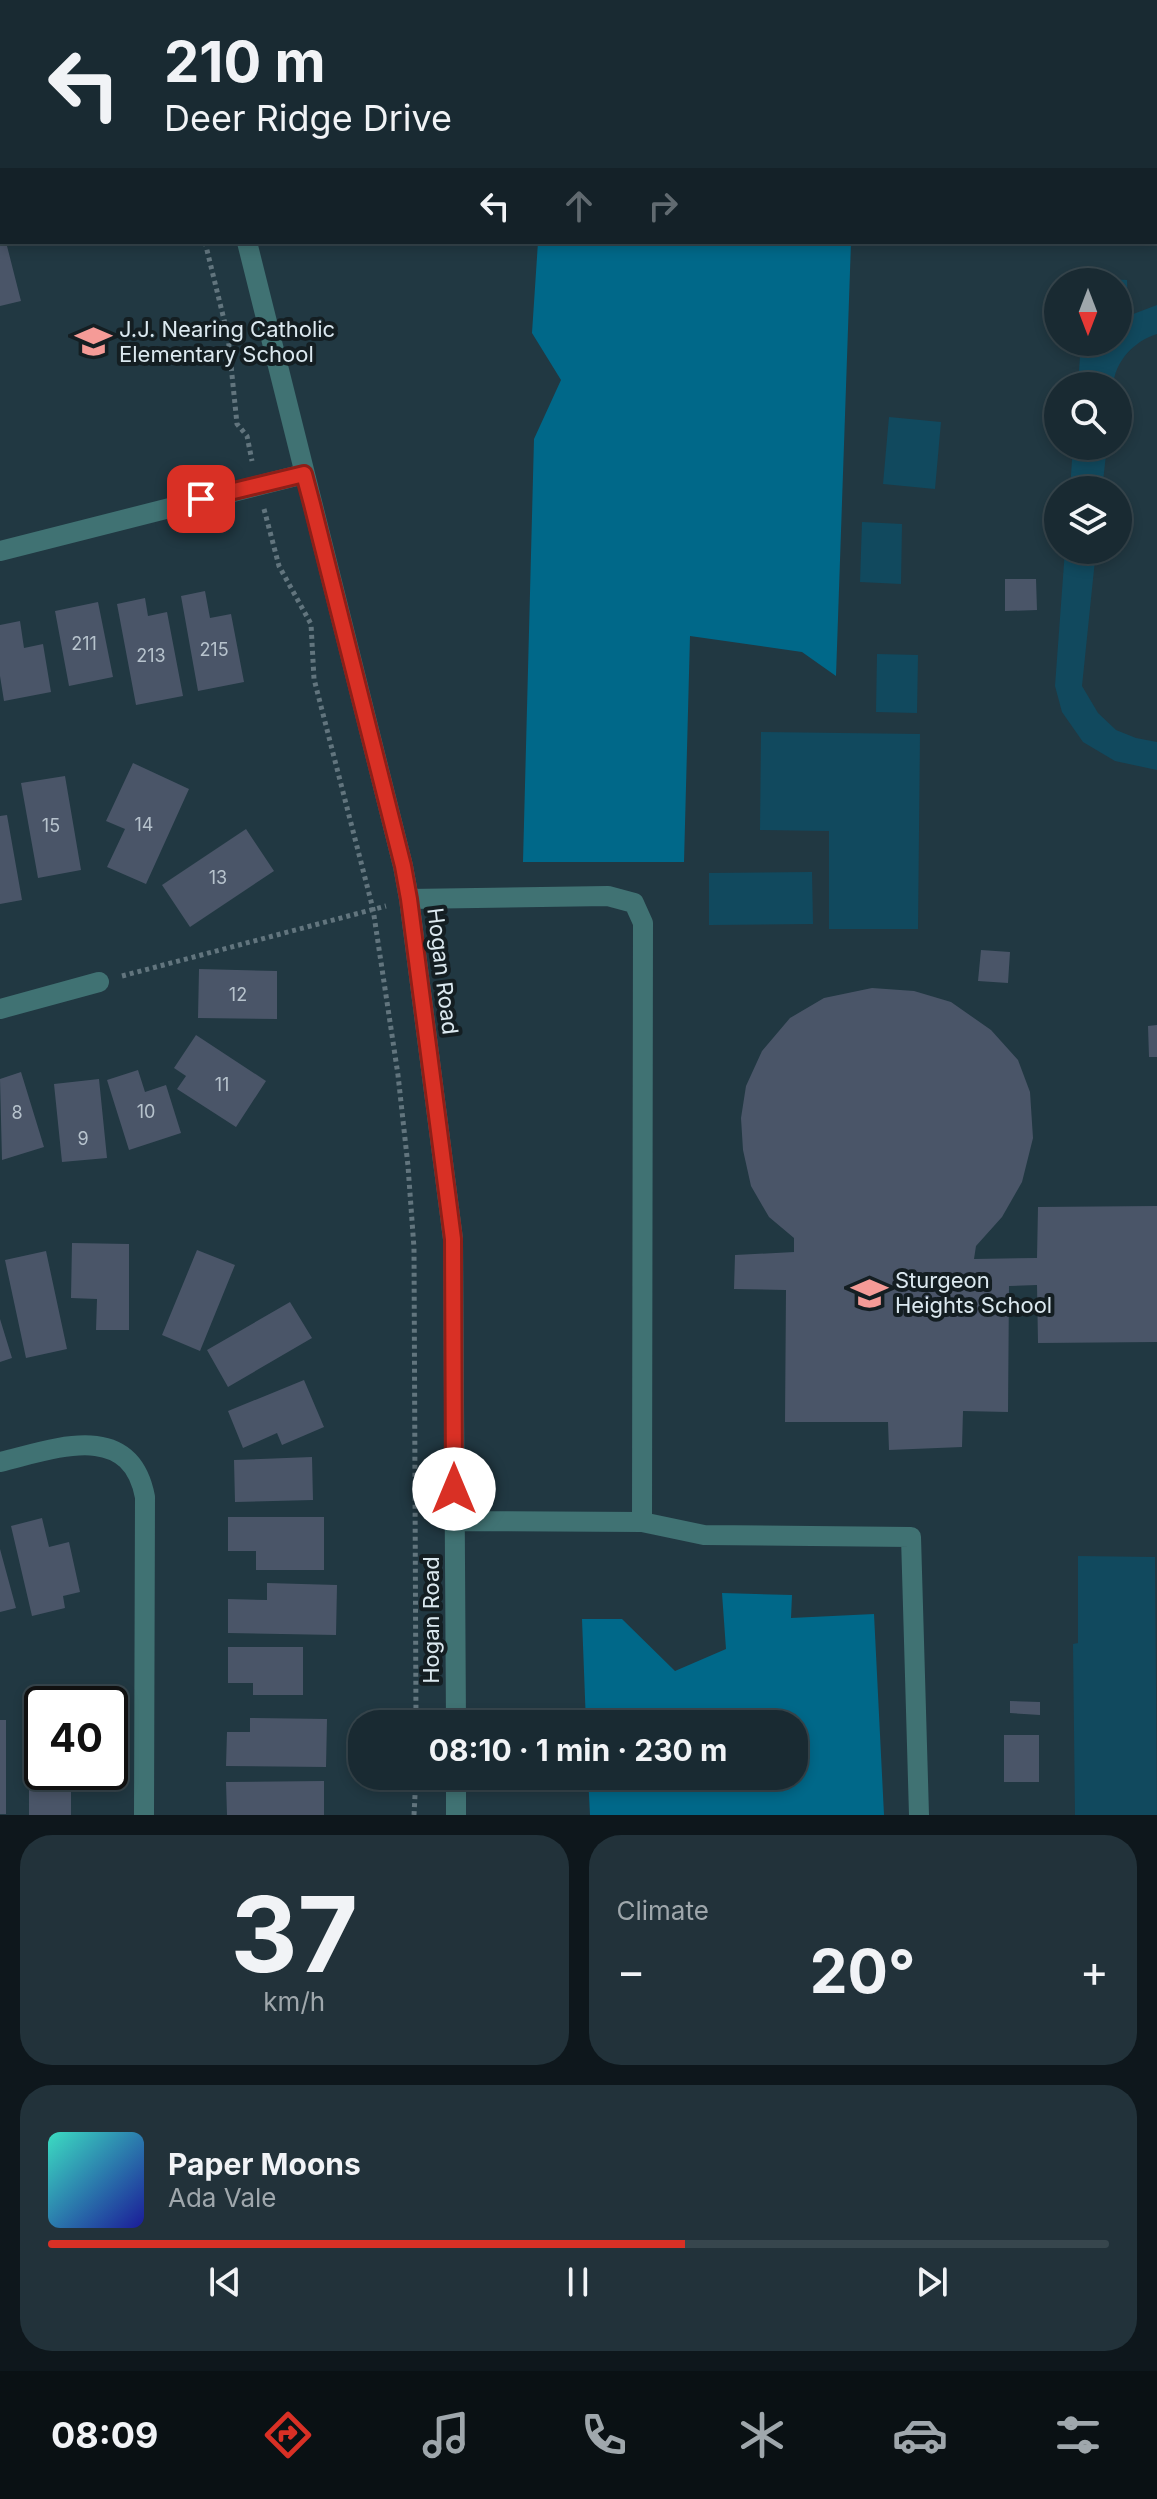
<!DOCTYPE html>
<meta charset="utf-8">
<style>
:root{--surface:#192a32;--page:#22323a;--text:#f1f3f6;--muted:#9fa7ac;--line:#37464d;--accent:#d93025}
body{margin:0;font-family:Inter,sans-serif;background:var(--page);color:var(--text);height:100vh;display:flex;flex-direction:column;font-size:30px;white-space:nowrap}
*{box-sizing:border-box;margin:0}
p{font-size:26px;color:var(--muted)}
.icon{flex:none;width:44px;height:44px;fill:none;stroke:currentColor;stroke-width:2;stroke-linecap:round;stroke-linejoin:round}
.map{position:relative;height:1815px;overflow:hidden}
.sheet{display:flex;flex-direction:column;gap:20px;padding:20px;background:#0e171c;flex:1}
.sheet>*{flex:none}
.guide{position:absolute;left:0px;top:0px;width:1158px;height:244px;box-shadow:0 4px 12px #0003,0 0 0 2px var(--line);background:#192a32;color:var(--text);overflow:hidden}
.needle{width:52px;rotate:180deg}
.buttons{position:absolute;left:1044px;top:268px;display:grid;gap:16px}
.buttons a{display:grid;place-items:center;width:88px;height:88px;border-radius:50%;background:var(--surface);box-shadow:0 4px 12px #0003,0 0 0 2px var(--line);font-size:40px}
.speed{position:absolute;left:24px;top:1686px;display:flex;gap:16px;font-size:40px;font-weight:700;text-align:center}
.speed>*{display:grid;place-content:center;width:104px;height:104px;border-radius:50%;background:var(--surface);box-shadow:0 4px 12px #0003,0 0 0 2px var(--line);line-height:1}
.speed .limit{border:4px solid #111;border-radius:12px;background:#fff;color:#111}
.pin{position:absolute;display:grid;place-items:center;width:68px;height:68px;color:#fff;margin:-34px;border-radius:16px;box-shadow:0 4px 12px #0006}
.me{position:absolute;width:88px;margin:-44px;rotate:0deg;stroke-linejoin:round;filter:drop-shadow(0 0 6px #0008)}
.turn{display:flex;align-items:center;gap:28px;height:168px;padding:0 32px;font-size:36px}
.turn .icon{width:104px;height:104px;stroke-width:2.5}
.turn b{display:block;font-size:56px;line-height:68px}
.lanes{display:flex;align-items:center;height:76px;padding:0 32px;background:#0003;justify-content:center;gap:40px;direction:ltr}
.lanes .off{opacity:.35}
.big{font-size:60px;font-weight:700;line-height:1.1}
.sheet .tile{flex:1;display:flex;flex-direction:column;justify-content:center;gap:12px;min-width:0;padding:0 28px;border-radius:32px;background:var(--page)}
.sheet .dial{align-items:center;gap:0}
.dial b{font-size:104px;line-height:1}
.song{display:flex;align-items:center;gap:24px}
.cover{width:96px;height:96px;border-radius:12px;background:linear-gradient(135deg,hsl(170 70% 55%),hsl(240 70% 35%))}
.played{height:8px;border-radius:4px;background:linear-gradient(90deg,var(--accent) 60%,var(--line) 60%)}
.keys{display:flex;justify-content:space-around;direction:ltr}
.heat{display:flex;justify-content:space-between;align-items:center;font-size:44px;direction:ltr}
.sheet .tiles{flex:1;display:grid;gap:20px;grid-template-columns:1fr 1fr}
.tile:last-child{grid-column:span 2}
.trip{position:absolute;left:348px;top:1710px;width:460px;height:80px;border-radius:32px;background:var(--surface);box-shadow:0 4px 12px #0003,0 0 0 2px var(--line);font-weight:700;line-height:80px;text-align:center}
.tabs{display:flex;height:128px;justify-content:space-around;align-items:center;background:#0a1114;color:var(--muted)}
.tabs .icon{width:56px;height:56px}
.tabs .current{color:var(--accent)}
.tabs b{font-size:36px;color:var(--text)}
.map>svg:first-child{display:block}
.green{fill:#11495e}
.forest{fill:#006889}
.building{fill:#4a5568}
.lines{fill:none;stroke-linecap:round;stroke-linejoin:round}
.path{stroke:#62757e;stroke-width:5;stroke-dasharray:4 4;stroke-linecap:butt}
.minor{stroke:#407273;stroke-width:20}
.route-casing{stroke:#8d1f18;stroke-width:20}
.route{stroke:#d93025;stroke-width:14}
.labels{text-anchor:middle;stroke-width:8;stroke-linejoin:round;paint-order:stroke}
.number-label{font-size:18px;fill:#b7c3cd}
.poi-label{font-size:22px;fill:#dbe8ef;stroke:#141e22;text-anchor:start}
.street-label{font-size:22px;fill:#dbe8ef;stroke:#141e22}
</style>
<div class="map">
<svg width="1157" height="1815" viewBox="0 0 1157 1815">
<rect width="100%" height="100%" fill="#213842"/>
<path class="green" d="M1086 278 1127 280 1128 316 1157 305V334C1134 341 1115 361 1113 386H1078L1081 342H1118V282H1086Z
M889 417 941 422 935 489 883 484Z
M1073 446H1107L1102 490H1070Z
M862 522 902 524 901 584 860 582Z
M1065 550H1096L1082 686 1098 713 1116 730 1136 738 1157 742V770L1115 761 1083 742 1062 712 1055 686Z
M877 654 918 655 917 713 876 712Z
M761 732 920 734 918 929H829V831L760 830Z
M812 872 813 924 709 925V873Z
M1078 1556 1155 1557 1157 1815H1075L1073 1644 1078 1643Z"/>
<path class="forest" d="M538 242H851L836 676 802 652 690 636 684 862H523L534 439 561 380 532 333Z
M722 1593 792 1595 791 1618 874 1614 884 1815H590L588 1776H794V1724H586L582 1619H622L675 1671 726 1649Z"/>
<path class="building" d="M0 242H6L21 301 0 306Z
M1005 579H1036L1037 610 1005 611Z
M205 591 210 618 231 614 244 682 198 691 181 596Z
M145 598 148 616 167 612 183 696 136 705 117 604Z
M98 602 113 677 69 686 55 611Z
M20 621 24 648 43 644 51 692 4 701 0 676V625Z
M133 763 189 789 146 884 107 867 125 829 106 821Z
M65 776 81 870 38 878 21 783Z
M7 815 22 900 0 904V816Z
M246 829 274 871 190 927 162 885Z
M981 950 1010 952 1008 983 978 981Z
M199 969 277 971V1019L198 1018Z
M872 988 914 991 951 1002 991 1030 1018 1060 1030 1092 1033 1138 1022 1182 1002 1217 976 1246 974 1259 1037 1258 1038 1207 1157 1206V1342L1038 1343 1037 1285 1009 1286 1008 1412 963 1411 962 1447 889 1450 888 1422H785L786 1290 734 1289 735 1255 794 1252V1238L769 1217 751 1186 743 1150 741 1118 746 1086 762 1051 790 1018 824 998Z
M1157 1025V1057H1149L1148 1026Z
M196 1035 266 1081 236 1127 177 1089 186 1076 174 1068Z
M138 1070 145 1092 166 1085 181 1133 129 1150 107 1080Z
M21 1072 44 1147 2 1160 0 1079Z
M99 1079 107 1158 62 1162 54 1084Z
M72 1243 129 1244V1330H96L97 1299 71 1298Z
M197 1250 235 1265 200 1351 162 1335Z
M46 1251 67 1349 26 1358 5 1260Z
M290 1302 312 1338 228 1387 207 1350Z
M0 1319 12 1358 0 1362Z
M304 1380 324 1427 282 1445 277 1433 243 1448 228 1411Z
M312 1457 313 1500 235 1502 234 1460Z
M228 1517H324V1570H256V1551H228Z
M42 1518 49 1547 69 1542 80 1592 63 1596 65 1608 32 1616 11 1526Z
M0 1549 16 1608 0 1612Z
M267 1583 337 1585 336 1635 228 1633V1599L267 1600Z
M228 1647H303V1695H253V1683H228Z
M1010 1701 1040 1702V1715L1010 1713Z
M29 1716H42V1772H71V1815H29Z
M250 1718 327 1719 326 1767 226 1766 227 1732H250Z
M0 1720H6V1814H0Z
M1004 1735H1039V1782H1004Z
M324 1781V1815H227L226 1782Z"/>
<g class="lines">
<path class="path" d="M169 2V0
M205 242 228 336 237 424 247 436 252 461
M264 509 279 566 311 624 314 679 373 909 398 1075 408 1166 414 1248 416 1724
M122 976 386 906
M414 1815 416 1776"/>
<path class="minor" d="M218 0V2
M247 242 403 866 409 899 453 1239 456 1724
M0 551 304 474
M409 899 608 896 634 903 643 923 642 1522
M0 1009 99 982
M0 1462C54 1449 130 1419 145 1497L144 1815
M454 1521 642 1522 704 1535 911 1537 919 1815
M456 1776V1815"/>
</g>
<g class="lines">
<defs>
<path id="route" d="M201 499 304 474 312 504 403 866 409 899 453 1239 454 1489"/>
</defs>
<use href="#route" class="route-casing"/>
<use href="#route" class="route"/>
</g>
<defs>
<symbol id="school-bare" viewBox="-9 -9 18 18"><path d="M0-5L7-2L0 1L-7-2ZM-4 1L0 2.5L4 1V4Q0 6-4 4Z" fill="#f59b97" stroke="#141e22" stroke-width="2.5" paint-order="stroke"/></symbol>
</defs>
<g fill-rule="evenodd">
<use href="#school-bare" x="68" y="316" width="51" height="51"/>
<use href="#school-bare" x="844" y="1268" width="51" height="51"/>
</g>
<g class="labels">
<g class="number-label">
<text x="84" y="650">211</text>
<text x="214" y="656">215</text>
<text x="151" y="662">213</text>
<text x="144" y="831">14</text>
<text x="51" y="832">15</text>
<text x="218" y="884">13</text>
<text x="238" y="1001">12</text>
<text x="222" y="1091">11</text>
<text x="146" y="1118">10</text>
<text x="17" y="1119">8</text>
<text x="83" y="1145">9</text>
</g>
<g class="poi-label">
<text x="119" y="337">J.J. Nearing Catholic<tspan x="119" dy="25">Elementary School</tspan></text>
<text x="895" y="1288">Sturgeon<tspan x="895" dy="25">Heights School</tspan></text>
</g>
<g class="street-label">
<text transform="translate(443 971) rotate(83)" y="8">Hogan Road</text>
<text transform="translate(431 1620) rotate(-90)" y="8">Hogan Road</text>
</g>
</g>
</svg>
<div class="buttons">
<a><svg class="needle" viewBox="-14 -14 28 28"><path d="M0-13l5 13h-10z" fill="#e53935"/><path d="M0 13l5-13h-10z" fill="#9fa7ac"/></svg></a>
<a><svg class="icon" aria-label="search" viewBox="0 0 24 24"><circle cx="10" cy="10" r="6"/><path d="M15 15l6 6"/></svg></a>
<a><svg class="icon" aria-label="layers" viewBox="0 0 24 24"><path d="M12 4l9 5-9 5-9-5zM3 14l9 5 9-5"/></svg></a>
</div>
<div class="speed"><div class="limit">40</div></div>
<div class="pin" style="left:201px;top:499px;background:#d93025"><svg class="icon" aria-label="arrive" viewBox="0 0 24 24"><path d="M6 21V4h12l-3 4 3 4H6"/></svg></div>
<svg class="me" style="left:454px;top:1489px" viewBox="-20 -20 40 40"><circle r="19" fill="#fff"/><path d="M0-13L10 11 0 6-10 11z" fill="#d93025"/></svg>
<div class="trip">08:10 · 1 min · 230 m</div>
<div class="guide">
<div class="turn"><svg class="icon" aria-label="left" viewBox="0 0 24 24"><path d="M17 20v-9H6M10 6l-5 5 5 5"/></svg><div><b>210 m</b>Deer Ridge Drive</div></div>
<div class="lanes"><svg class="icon" aria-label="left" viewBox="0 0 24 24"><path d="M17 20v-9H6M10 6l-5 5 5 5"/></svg><svg class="icon off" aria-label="ahead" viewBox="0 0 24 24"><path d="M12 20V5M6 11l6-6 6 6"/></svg><svg class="icon off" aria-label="right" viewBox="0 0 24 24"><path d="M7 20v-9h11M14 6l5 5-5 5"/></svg></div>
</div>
</div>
<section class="sheet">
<div class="tiles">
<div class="tile dial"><b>37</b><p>km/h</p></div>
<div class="tile"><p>Climate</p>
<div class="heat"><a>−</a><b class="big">20°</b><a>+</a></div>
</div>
<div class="tile">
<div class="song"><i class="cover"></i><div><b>Paper Moons</b><p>Ada Vale</p></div></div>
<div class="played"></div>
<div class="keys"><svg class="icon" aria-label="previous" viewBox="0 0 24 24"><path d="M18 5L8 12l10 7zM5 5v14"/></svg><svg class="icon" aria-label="pause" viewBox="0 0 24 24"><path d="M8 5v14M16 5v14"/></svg><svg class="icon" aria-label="next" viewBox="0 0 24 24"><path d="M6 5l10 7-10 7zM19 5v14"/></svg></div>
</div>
</div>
</section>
<nav class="tabs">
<b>08:09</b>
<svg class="icon current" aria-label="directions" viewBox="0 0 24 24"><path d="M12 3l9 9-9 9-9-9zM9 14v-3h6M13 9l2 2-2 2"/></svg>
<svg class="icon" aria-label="music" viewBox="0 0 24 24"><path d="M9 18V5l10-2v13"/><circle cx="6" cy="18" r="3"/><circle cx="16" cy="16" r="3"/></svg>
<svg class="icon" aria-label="phone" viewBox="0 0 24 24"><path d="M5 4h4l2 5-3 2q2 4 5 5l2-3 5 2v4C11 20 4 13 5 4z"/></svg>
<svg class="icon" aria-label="climate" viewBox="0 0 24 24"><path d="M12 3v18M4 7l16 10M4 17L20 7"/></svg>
<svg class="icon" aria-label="car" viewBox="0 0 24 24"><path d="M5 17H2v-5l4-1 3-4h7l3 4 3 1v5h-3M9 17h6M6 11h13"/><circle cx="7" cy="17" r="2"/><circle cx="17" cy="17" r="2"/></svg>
<svg class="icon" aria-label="filters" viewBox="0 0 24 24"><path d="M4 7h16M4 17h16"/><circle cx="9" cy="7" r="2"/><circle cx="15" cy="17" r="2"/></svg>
</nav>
